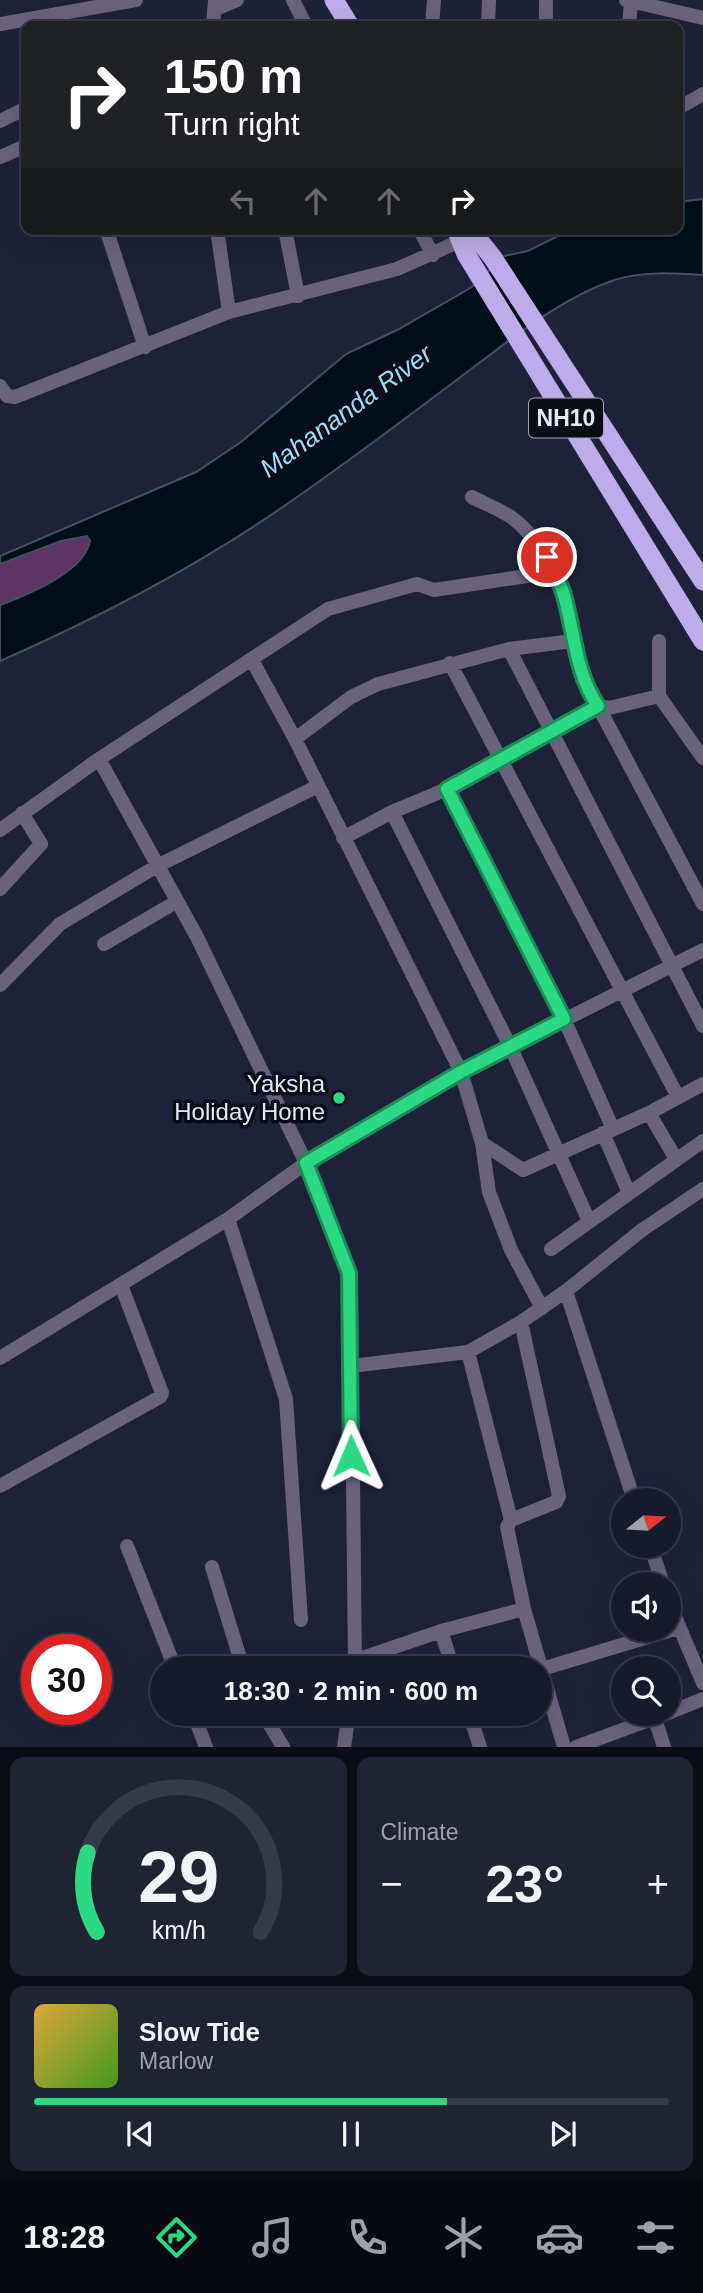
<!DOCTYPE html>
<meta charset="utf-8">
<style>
:root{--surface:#161a2a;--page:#1f2332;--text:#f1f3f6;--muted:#9ea1a8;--line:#353847;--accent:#2bd884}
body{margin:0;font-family:Arial,sans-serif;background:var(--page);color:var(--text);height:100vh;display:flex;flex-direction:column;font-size:26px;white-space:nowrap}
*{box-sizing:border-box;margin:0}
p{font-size:23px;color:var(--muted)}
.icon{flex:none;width:38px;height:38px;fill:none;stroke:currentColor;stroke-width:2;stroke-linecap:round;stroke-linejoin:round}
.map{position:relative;height:1747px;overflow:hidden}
.details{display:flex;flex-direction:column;gap:10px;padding:10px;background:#0c0e17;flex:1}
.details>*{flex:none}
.top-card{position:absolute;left:21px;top:21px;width:662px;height:214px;border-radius:14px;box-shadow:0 7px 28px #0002,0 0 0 2px var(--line);background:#202124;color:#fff;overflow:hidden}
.needle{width:46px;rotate:72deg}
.fabs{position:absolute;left:611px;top:1488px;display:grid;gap:14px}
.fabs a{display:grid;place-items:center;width:70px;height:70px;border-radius:50%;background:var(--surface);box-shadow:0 7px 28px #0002,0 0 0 2px var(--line);font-size:35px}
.speed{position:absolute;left:21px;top:1634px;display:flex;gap:14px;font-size:35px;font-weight:700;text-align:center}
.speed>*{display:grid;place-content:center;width:91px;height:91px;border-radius:50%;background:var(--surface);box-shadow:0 7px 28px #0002,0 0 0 2px var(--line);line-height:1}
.speed .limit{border:10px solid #d22;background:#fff;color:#111}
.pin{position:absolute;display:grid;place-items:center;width:60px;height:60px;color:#fff;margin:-30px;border:4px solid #fff;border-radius:50%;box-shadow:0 2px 7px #0007}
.me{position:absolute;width:77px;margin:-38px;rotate:359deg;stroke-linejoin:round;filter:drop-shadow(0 0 5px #0008)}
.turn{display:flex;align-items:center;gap:24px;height:147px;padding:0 28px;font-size:32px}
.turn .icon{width:91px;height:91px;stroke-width:2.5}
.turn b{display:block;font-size:49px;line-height:60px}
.lanes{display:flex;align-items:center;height:66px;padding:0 28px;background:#0003;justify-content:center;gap:35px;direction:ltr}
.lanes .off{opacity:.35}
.big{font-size:52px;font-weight:700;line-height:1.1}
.details .tile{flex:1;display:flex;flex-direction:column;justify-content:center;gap:10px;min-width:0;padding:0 24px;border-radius:14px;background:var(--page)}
.details .dial{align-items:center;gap:0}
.dial svg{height:182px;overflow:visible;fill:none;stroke:var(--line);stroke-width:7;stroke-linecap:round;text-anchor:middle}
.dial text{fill:var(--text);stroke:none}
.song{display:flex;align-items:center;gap:21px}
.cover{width:84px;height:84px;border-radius:10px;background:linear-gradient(135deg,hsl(40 70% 55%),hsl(100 70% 35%))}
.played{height:7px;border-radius:4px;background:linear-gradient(90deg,var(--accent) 65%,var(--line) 65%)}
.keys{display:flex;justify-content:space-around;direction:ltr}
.heat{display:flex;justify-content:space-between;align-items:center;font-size:38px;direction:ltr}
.details .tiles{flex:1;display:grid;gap:10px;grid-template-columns:1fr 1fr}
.tile:last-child{grid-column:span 2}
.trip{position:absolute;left:150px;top:1656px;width:402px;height:70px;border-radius:35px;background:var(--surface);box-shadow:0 7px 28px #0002,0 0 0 2px var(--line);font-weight:700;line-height:70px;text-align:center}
.tabs{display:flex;height:112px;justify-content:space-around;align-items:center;background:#090a11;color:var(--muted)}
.tabs .icon{width:49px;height:49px}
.tabs .on{color:var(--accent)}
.tabs b{font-size:32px;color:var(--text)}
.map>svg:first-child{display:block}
.green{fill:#5e3465}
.water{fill:#000f19;stroke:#44505b;stroke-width:2}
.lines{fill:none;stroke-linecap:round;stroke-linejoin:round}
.minor{stroke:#6a627d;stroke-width:14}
.trunk{stroke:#beabe9;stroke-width:19}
.route-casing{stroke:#1c8c56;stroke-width:18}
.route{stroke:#2bd884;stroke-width:12}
.poi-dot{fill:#2bd884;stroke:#0b0d16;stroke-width:2.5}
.labels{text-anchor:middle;stroke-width:7;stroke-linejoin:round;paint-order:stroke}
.shield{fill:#0b0d16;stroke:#a2a6b3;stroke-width:2}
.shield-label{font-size:23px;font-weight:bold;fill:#e3e7f6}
.poi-label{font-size:24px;fill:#e3e7f6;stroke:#0b0d16;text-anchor:end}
.water-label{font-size:26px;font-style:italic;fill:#9cdcf9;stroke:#0b0d16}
</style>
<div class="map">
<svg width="703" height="1747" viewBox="0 0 703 1747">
<rect width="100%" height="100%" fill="#1e2238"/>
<path class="green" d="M87 536 90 545C70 576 35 593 0 605V564L61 541Z"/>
<path class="water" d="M703 199V275C674 273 642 271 614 280 562 298 518 334 475 366 413 413 351 460 287 504 197 567 100 617 0 661V605C27 595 84 572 90 541L87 536 61 541 0 564V556L196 472 241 442 346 354 399 329 472 287 504 256 528 251 572 229H677V202Z"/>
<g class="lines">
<path class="minor" d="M293 0 306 26
M626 0 703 18
M216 9 237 0
M0 24 136 0
M213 26 215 0
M432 26 434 0
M488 26 489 0
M546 26V0
M629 26 631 1
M677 109 703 94
M0 121 26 108
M0 157 26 146
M106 229 145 347
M217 229 229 312
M285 229 298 296
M419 229 433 255
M0 386 7 396 15 397 229 312 397 269 469 237
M472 497C485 504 499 509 511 517 534 533 554 566 563 593 575 632 575 671 598 706L609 708 659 696 703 758
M509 649 703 1026
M252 660 295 739 461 1072 482 1143 489 1192 511 1250 542 1308
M450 663 678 1097
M659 696V641
M295 739 351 697 378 684 509 649 573 641
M99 759 197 937 306 1163 345 1258 351 1291 355 1668
M447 789 564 1019 613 1129
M392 812 510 1046 589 1221
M0 830 99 759 328 609 417 584 434 590 553 572
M343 838 392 812 447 789 598 706 703 904
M0 889 41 844 22 813
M104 944 176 902
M0 985 60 924 157 866 318 786
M649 1113 676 1159
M603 1133 629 1193
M482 1143 523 1170 649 1113 703 1084
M228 1219 286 1399 301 1620
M551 1249 703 1141
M566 1291 634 1500
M521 1322 559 1496 556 1502 511 1520 507 1527 524 1609 564 1747
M468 1352 511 1520
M0 1358 228 1219 306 1163 461 1072 703 950
M351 1366 468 1352 521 1322 566 1291 642 1230 703 1189
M0 1486 160 1397 162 1393 121 1285
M650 1545 663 1584
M127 1546 175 1668
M212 1567 243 1668
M668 1600 703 1683
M441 1631 453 1668
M356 1660 441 1631 524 1609
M542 1669 678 1628
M193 1713 206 1747
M263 1713 283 1747
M469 1713 480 1747
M668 1713 703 1699
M655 1719 664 1747
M344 1747 349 1713
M576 1747 668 1713"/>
<path class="trunk" d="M334 0 350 26
M456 229 466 254 703 641
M470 229 493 258 703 581"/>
</g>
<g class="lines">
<defs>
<path id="route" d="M351 1456 349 1273 306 1163 461 1072 564 1019 447 789 598 706C574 671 575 631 563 592 559 580 552 569 547 557"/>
</defs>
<use href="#route" class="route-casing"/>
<use href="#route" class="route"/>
</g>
<circle class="poi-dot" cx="339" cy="1098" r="7"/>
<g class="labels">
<rect class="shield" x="529" y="398.5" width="74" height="39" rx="5"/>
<g class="shield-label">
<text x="566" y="426">NH10</text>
</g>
<g class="poi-label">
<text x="325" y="1092">Yaksha<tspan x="325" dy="28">Holiday Home</tspan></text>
</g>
<g class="water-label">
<text transform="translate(346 411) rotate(-36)" y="9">Mahananda River</text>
</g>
</g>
</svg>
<div class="fabs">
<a><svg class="needle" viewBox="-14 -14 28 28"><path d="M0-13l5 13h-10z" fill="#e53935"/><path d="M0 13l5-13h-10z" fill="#9ea1a8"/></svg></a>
<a><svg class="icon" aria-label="sound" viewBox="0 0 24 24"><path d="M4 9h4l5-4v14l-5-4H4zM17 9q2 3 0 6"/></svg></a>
<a><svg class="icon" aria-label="search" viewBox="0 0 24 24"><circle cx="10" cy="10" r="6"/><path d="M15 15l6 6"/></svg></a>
</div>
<div class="speed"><div class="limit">30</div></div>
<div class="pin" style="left:547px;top:557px;background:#d93025"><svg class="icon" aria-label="arrive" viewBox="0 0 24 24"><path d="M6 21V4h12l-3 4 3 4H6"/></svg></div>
<svg class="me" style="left:351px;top:1456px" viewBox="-20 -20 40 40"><path d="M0-17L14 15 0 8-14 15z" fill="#2bd884" stroke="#fff" stroke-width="4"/></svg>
<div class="trip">18:30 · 2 min · 600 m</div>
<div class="top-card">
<div class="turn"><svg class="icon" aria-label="right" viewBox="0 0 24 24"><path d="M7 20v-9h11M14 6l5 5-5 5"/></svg><div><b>150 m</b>Turn right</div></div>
<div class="lanes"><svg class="icon off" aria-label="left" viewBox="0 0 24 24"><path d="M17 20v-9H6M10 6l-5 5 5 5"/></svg><svg class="icon off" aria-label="ahead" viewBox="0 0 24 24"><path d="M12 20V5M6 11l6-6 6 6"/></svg><svg class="icon off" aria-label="ahead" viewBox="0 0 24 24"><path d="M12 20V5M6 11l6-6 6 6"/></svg><svg class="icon" aria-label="right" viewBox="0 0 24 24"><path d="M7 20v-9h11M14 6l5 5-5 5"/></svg></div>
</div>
</div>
<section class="details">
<div class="tiles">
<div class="tile dial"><svg viewBox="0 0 100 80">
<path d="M14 69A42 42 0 1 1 86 69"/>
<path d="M14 69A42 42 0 0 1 10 34" stroke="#2bd884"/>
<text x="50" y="56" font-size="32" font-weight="700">29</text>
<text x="50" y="72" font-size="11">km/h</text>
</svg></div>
<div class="tile"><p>Climate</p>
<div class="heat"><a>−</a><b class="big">23°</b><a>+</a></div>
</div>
<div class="tile">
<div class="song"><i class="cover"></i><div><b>Slow Tide</b><p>Marlow</p></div></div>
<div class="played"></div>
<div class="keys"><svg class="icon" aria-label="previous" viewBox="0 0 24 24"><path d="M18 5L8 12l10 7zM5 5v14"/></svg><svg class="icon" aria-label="pause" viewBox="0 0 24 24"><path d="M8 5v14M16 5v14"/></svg><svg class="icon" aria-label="next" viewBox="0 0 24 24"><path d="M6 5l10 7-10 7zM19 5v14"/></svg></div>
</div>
</div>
</section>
<nav class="tabs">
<b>18:28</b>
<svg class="icon on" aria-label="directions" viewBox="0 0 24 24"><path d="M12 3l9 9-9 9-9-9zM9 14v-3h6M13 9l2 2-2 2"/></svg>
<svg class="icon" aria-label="music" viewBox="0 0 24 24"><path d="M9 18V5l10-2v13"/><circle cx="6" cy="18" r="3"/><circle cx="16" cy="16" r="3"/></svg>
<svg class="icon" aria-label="phone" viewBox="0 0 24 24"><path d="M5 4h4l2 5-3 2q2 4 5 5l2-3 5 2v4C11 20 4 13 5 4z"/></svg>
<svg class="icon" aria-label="climate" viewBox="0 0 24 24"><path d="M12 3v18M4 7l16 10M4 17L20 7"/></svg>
<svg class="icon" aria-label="car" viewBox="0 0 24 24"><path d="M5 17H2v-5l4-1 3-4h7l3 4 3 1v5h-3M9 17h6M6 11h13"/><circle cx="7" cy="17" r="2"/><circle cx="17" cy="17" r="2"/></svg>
<svg class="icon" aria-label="filters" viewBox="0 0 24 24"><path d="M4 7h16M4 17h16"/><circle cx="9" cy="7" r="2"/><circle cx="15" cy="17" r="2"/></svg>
</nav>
